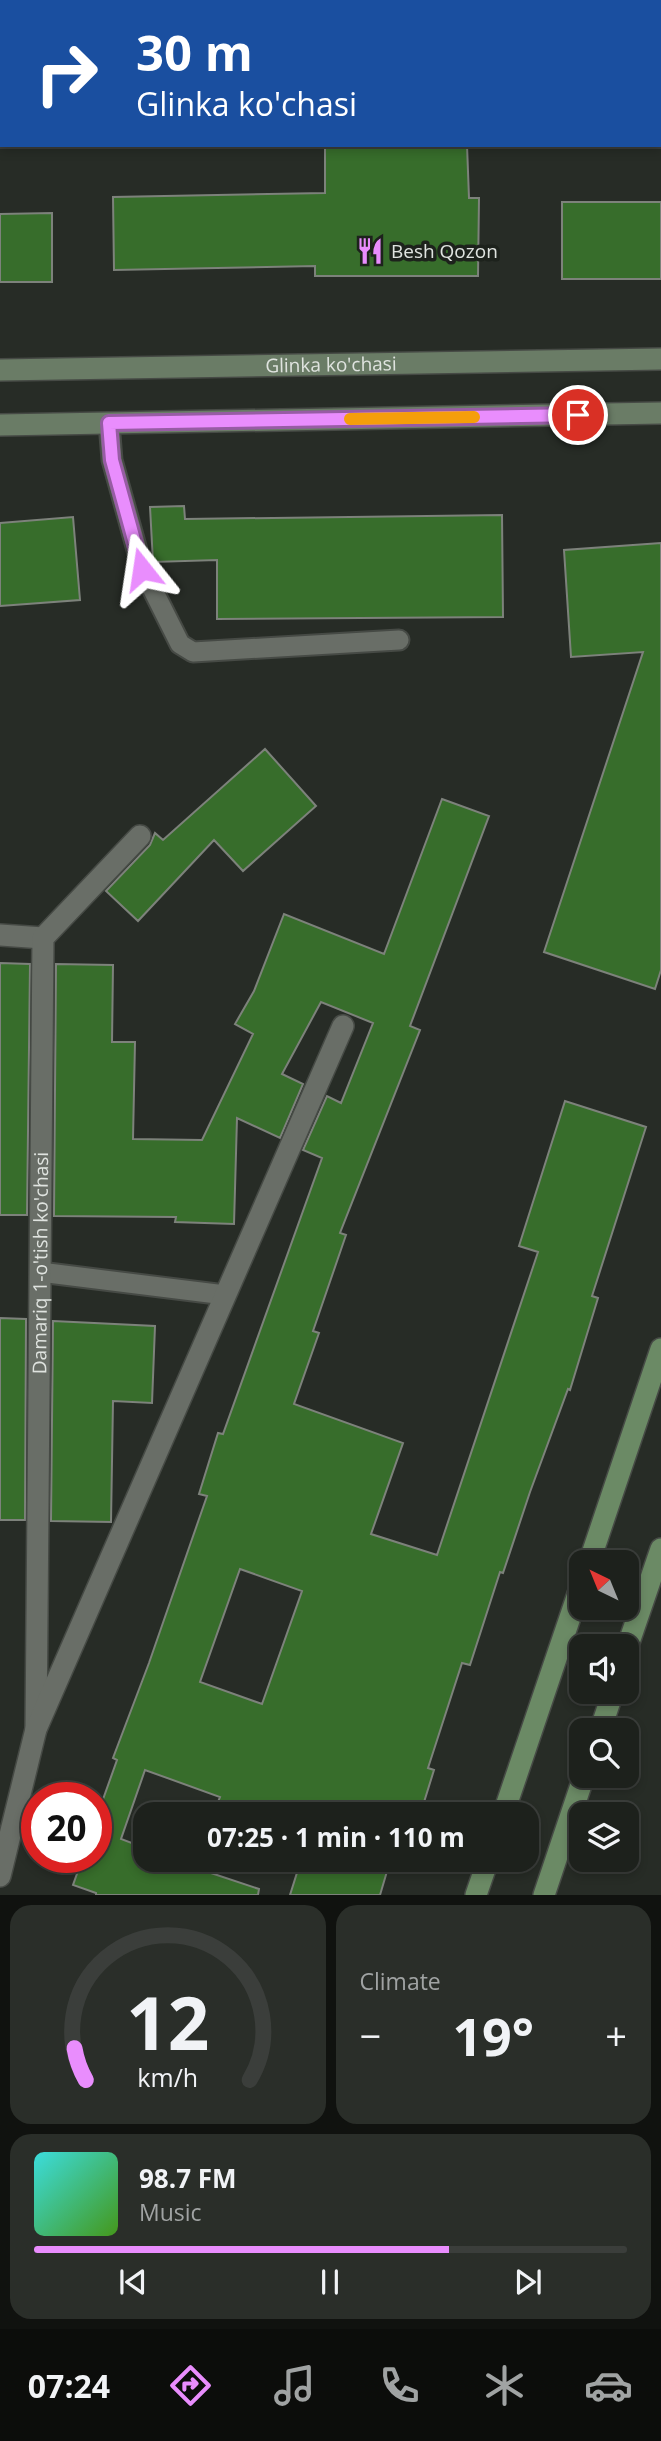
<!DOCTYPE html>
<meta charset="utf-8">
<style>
:root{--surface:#1d211c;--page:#2a2e29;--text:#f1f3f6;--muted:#a0a3a3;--line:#3b3e3b;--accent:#e98dfd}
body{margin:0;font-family:"Open Sans",sans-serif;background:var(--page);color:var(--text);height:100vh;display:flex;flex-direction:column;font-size:26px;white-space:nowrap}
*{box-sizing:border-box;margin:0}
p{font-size:23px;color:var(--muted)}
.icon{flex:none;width:38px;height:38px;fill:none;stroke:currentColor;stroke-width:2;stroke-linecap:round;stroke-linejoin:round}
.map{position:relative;height:1895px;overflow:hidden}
.drawer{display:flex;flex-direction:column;gap:10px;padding:10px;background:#10120f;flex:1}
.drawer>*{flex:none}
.banner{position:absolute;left:0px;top:0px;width:662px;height:147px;box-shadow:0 4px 10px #0003,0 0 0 2px var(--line);background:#1a4fa0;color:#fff;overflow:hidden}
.needle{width:46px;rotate:317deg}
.controls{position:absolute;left:569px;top:1550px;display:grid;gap:14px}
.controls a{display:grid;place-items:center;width:70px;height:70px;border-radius:14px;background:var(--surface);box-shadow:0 4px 10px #0003,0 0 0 2px var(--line);font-size:35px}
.speed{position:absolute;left:21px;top:1782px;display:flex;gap:14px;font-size:35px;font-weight:700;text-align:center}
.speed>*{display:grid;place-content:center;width:91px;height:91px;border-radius:50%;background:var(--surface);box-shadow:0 4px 10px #0003,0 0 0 2px var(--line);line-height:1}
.speed .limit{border:10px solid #d22;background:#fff;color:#111}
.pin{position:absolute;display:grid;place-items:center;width:60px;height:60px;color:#fff;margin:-30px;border:4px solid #fff;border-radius:50%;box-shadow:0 2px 7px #0007}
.me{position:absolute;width:77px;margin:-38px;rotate:345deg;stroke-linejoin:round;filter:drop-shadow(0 0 5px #0008)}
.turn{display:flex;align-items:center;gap:24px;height:147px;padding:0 21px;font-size:32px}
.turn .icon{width:91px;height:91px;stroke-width:2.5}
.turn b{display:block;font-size:49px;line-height:60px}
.big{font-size:52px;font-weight:700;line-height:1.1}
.drawer .tile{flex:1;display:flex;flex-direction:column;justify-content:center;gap:10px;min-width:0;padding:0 24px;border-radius:21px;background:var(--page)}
.drawer .dial{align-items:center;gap:0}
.dial svg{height:182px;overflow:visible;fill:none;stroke:var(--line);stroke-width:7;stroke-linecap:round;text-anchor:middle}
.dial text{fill:var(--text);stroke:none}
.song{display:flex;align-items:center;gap:21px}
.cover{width:84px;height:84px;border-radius:10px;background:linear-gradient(135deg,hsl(180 70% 55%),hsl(100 70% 35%))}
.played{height:7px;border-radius:4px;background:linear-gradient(90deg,var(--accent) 70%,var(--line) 70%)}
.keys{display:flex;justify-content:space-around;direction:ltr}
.heat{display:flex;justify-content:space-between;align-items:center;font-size:38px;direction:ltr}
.drawer .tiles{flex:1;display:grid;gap:10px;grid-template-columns:1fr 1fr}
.tile:last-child{grid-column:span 2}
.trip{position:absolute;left:133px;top:1802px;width:406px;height:70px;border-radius:21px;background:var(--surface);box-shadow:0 4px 10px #0003,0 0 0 2px var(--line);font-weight:700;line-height:70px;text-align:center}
.tabs{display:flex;height:112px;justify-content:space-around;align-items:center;background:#0c0d0b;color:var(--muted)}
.tabs .icon{width:49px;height:49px}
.tabs .selected{color:var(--accent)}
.tabs b{font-size:32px;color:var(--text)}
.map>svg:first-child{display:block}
.building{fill:#376d2b;stroke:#7d827b;stroke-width:2;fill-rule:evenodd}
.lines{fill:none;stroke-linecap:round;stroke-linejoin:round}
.lane-casing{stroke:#464a45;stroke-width:23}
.street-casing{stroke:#464a45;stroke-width:24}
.secondary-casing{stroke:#464a45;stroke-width:24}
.primary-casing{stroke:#464a45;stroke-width:24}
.lane{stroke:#696e67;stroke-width:19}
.street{stroke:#696e67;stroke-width:21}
.secondary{stroke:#6a7c66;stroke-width:21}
.primary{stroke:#6b8a65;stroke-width:21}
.route-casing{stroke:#975ca4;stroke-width:18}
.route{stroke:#e98dfd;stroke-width:12}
.slow{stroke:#f59e0b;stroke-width:12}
.labels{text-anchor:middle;stroke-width:7;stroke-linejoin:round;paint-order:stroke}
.poi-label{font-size:19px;fill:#dfe3df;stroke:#1d221c;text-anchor:start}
.street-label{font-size:19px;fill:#dfe3df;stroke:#1d221c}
</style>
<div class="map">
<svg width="661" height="1895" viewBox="0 0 661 1895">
<rect width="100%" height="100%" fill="#272c26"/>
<path class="building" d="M325 145H467L469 198H479L478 276H315V266L114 270 113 197 325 193Z
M562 202H661V279H562Z
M52 213V282H0V214Z
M184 506 185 519 502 515 503 617 217 619V560L153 562 150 507Z
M73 517 80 600 0 606V523Z
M661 543V970L655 989 544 952 643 652 571 657 564 550Z
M265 749 316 806 243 871 214 840 138 921 106 891 150 845 155 833 163 840Z
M442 799 489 816 410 1026 420 1030 340 1233 346 1235 313 1331 319 1333 294 1404 403 1443 371 1534 437 1555 538 1252 519 1246 565 1101 646 1127 592 1296 598 1298 570 1390 568 1389 530 1492 503 1573 500 1572 470 1665 462 1663 428 1768 434 1770 420 1815H257L218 1802 220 1797 145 1770 121 1839 145 1848V1860H195L193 1867 259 1889 258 1895H96V1893L73 1885 83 1857H96V1819L117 1760 113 1758 149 1663 207 1496 199 1494 218 1433 223 1434 322 1158 303 1150 327 1096 341 1103 373 1023 321 1002 282 1074 303 1084 280 1138 237 1118 234 1224 175 1222 176 1217 54 1216 56 964 113 965 112 1042H135L133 1139 202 1140 253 1034 235 1024 254 991 284 914 384 954ZM240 1569 302 1591 262 1704 200 1682Z
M0 963 30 964 27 1215H0Z
M0 1318 26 1319 25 1520H0Z
M53 1321 155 1326 152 1403 113 1401 111 1522 51 1521Z
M301 1860H363L388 1868 380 1895H290Z"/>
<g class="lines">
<defs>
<path id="lane" d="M660 77 661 78
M109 423 112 460 142 568 180 644 193 652 399 640
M40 1272 225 1295"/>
<g id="street">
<path d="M0 935 43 938"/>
<path id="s1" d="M36 1729 43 938 140 836"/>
<path d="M0 1876 36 1729 343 1026"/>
</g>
<g id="secondary">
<path id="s2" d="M0 370 661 359"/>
<path d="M0 425 661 413"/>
</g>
<path id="primary" d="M589 1563 661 1349
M626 1651 661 1549
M600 1731 613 1692
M503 1815 581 1585
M476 1895 488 1860
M544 1895 584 1776"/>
</defs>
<use href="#lane" class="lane-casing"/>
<use href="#street" class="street-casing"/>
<use href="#secondary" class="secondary-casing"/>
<use href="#primary" class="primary-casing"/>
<use href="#lane" class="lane"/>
<use href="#street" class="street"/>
<use href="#secondary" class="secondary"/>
<use href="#primary" class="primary"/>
</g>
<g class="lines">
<defs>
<path id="route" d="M142 569 112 460 109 423 578 415"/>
</defs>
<use href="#route" class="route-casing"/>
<use href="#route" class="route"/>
<path class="slow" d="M350 419 474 417"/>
</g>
<defs>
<symbol id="restaurant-bare" viewBox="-9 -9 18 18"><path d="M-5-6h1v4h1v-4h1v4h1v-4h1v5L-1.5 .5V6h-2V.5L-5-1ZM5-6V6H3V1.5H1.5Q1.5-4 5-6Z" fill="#e98dfd" stroke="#1d221c" stroke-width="2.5" paint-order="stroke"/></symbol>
</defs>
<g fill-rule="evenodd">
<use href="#restaurant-bare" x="351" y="232" width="38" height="38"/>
</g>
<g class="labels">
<g class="poi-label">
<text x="391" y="258">Besh Qozon</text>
</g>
<g class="street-label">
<text dy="7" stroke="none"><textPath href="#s2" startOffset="331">Glinka ko'chasi</textPath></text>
<text dy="7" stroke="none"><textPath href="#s1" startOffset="466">Damariq 1-o'tish ko'chasi</textPath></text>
</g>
</g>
</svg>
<div class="controls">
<a><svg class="needle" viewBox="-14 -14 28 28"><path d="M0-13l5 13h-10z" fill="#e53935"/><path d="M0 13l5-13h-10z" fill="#a0a3a3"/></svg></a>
<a><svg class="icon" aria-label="sound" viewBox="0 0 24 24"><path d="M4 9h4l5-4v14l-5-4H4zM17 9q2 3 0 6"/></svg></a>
<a><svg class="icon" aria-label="search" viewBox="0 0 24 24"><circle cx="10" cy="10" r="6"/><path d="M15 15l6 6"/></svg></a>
<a><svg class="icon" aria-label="layers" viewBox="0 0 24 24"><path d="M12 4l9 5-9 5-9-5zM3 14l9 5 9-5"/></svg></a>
</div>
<div class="speed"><div class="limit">20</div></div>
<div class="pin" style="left:578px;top:415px;background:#d93025"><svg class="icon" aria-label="arrive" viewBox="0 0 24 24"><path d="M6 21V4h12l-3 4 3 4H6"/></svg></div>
<svg class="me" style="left:142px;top:569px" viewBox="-20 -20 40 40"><path d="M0-17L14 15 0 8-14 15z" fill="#e98dfd" stroke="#fff" stroke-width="4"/></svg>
<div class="trip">07:25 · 1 min · 110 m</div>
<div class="banner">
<div class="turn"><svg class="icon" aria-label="right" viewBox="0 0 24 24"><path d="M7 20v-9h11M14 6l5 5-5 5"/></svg><div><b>30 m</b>Glinka ko'chasi</div></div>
</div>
</div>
<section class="drawer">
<div class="tiles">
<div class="tile dial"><svg viewBox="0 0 100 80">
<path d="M14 69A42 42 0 1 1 86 69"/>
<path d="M14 69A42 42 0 0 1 9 55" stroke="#e98dfd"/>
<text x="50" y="56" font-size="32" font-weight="700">12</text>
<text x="50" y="72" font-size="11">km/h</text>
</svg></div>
<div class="tile"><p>Climate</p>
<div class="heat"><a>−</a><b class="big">19°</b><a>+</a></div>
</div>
<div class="tile">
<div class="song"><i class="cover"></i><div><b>98.7 FM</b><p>Music</p></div></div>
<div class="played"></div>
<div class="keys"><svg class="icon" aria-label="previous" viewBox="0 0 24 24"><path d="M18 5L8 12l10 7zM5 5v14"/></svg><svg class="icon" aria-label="pause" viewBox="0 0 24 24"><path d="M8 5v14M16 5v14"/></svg><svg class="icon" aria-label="next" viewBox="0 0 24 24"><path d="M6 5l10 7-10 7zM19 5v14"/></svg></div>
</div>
</div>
</section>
<nav class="tabs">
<b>07:24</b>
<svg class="icon selected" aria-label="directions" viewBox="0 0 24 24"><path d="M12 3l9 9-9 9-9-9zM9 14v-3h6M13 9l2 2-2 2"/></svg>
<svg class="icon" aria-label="music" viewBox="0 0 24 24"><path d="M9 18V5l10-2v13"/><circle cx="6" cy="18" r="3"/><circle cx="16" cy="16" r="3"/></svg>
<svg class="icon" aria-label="phone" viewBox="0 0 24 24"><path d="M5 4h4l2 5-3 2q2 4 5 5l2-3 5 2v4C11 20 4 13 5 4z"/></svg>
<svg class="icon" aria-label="climate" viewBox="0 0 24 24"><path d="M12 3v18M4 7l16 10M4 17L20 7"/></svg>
<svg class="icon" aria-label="car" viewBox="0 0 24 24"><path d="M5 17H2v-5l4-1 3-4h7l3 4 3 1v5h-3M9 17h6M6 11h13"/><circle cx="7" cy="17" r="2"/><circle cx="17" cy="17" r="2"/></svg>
</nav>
